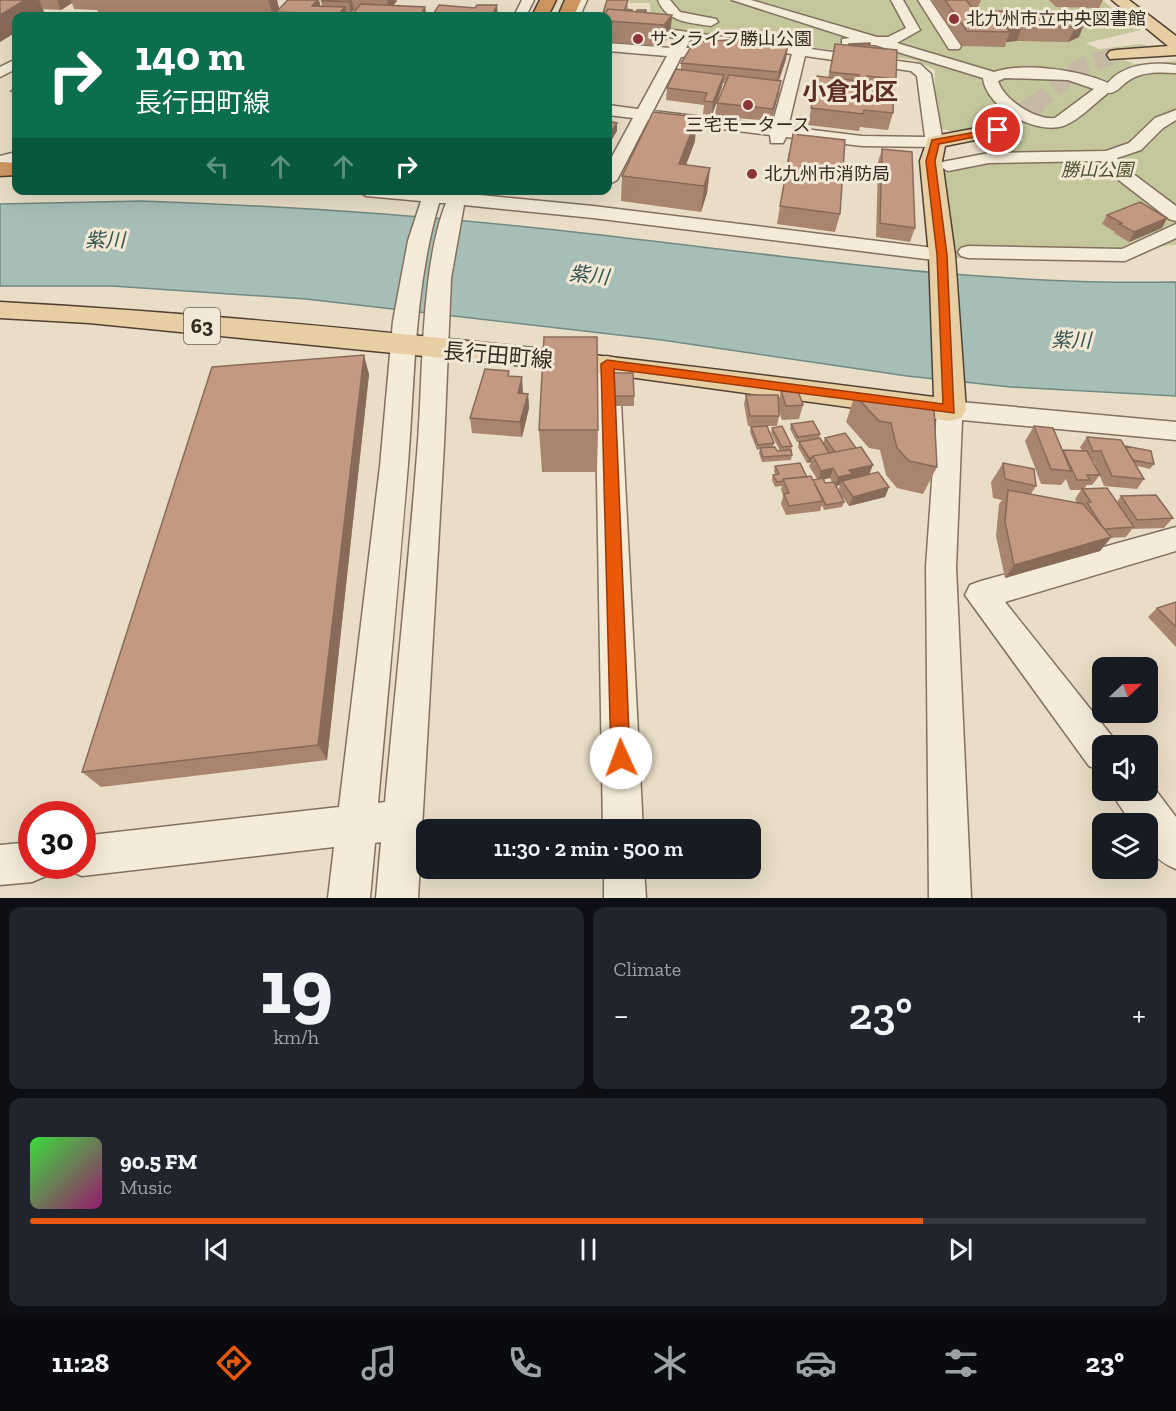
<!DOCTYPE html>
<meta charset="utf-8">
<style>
:root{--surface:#171b24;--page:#20242c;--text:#f1f3f6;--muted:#9ea1a6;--line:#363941;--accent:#ea580c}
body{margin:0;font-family:"Zilla Slab","Noto Sans JP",serif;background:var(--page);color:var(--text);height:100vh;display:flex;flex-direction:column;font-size:22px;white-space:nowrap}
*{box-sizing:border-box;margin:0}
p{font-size:20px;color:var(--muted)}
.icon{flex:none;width:33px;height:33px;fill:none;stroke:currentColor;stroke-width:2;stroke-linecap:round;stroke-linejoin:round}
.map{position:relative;height:898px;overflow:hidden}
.panel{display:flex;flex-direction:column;gap:9px;padding:9px;background:#0d0f14;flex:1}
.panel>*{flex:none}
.hud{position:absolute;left:12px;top:12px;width:600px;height:183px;border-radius:12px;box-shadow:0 6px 24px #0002;background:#0b6e4f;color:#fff;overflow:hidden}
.needle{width:39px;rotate:68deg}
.buttons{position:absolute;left:1092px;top:657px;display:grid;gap:12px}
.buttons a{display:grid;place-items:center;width:66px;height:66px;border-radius:12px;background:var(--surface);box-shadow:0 6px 24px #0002;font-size:30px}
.speed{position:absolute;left:18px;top:801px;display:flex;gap:12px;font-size:30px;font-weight:700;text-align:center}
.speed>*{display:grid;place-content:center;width:78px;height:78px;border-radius:50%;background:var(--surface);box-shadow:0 6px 24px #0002;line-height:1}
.speed .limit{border:9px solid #d22;background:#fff;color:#111}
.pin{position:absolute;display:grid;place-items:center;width:51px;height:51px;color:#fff;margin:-26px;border:3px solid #fff;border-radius:50%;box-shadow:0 2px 6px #0007}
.me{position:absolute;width:66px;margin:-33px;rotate:358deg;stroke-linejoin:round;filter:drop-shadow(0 0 4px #0008)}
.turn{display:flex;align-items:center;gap:21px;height:126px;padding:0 24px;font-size:27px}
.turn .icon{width:78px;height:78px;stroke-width:2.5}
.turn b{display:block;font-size:42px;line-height:51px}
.lanes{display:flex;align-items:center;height:57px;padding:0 24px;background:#0003;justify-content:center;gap:30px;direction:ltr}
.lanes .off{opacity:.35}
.big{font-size:45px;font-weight:600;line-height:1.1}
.panel .tile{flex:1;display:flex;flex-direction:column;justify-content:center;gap:9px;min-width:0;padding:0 21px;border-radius:12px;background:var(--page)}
.panel .dial{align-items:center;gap:0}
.dial b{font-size:78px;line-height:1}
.song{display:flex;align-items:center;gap:18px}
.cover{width:72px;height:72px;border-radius:9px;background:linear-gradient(135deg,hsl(120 70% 55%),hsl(320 70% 35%))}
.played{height:6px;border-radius:3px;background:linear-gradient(90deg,var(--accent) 80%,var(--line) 80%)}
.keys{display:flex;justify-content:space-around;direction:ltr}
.heat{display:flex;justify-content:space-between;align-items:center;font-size:33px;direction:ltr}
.panel .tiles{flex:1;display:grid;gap:9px;grid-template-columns:1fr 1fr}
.tile:last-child{grid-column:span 2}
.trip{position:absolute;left:416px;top:819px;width:345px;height:60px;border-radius:12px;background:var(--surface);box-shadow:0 6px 24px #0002;font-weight:600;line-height:60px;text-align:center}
.menu{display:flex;height:96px;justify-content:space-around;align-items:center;background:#090b0e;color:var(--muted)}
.menu .icon{width:42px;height:42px}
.menu .current{color:var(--accent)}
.menu b{font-size:27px;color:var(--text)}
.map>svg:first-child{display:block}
.green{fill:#c4c69c}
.water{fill:#a7beb6;stroke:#6f8b82;stroke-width:1.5}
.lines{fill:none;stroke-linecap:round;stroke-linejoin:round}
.major-tunnel-far1{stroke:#c5b9a6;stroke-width:17;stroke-dasharray:17 8;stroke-linecap:butt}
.major-tunnel{stroke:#c5b9a6;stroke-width:22;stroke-dasharray:22 10;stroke-linecap:butt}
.minor-casing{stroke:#83705e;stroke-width:3}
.major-casing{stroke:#513f32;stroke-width:3}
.highway-casing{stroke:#513f32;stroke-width:3}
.minor{fill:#f5ebd9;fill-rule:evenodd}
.major{fill:#e8cfa3;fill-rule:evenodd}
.highway{fill:#cf9861;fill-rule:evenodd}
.wall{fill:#a9846f;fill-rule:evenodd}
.shaded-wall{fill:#896b5a}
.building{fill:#c49981;stroke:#896b5a;stroke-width:1.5}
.route{fill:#ea580c;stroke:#983908;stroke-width:1.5}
.poi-dot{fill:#8c343a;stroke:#f2e8d5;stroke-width:2}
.labels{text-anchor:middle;stroke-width:6;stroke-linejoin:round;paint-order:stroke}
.far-poi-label{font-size:18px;fill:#352920;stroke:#f2e8d5;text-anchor:start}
.far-park-label{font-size:18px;font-style:italic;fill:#484f29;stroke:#f2e8d5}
.far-water-label{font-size:20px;font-style:italic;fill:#31534f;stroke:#f2e8d5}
.shield{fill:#f2e8d5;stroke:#6e6256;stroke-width:1.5}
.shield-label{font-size:21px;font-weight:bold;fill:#352920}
.street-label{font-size:22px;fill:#352920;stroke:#f2e8d5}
.far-district-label{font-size:24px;font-weight:bold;fill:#5d2d24;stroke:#f2e8d5}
</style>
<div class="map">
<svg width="1176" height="898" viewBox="0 0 1176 898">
<rect width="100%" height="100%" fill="#e9ddc7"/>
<path class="green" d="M630 0H1102L1141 30 1086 43 1099 49 1141 44 1153 48 1110 54 1134 64 1176 61V245L957 258 941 161 991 151 1023 140 988 124 964 134 935 127V70L915 60 651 27 650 3H629Z"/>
<path class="water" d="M141 201C289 206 436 216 583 233 781 255 977 286 1176 282V396L1011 387 907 376 662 340 306 299 112 286H0V204Z"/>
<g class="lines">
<path class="major-tunnel-far1" d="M1035 105 1078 68 1116 55"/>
<path class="major-tunnel" d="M998 130 1015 121 1037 103"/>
<defs>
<path id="minor" d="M522 0H534L526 16H514Z
M575 0H587L580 16H568Z
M658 0H670L680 12 716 19 718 22 711 26C691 23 666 22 658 0Z
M732 0H751L877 37H888L906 28 891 0H903L920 30 897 43 994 72C1024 62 1080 70 1108 83 1123 64 1153 62 1176 65V73C1160 72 1142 71 1128 81 1120 86 1118 93 1108 93 1095 103 1078 121 1063 126 1035 135 986 107 983 78L875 45H842V39L850 38ZM1005 78 1068 80 1094 89 1055 118C1035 120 1004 100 998 81Z
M918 0H930L961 46 959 49H949Z
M608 21 920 64 931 74 943 142 935 147 862 146 786 137 783 143H771L770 135 648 120 617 180 608 185V164L633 118 608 115V105L638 109 667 56 608 51V43L671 48 677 38 608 29ZM690 40 792 54 772 125 653 111 681 57 719 54 726 50 719 46 686 48ZM805 56 911 71 917 76 925 137 862 136 788 127Z
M16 59V69L0 77V67Z
M1176 110V120L1163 128 1141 150 1117 158 1120 164 1176 206V221L1169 219 1107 171 1101 161 989 163 948 171 939 166 942 162 989 153 1106 151 1129 143 1155 118Z
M16 152V162L0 166V156Z
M357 190H470L469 194 593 206 942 249 949 251 952 255 949 259 942 261 593 218 464 205 451 278 444 445 418 898H376L381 842 375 843 370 898H328L334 847 82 876 68 870 66 866H82V836L339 807 380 466 393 321 408 241 421 201 366 196ZM439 203H446C421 265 423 373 418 441 409 562 396 682 385 802L378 803C388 690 399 577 408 464 415 375 414 289 439 203Z
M1176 224V238L1125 261 968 258 961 256 958 252 961 248 968 246 1122 249Z
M607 356 616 358 619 364 643 830H603L595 364 598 358Z
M950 401 1176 422V440L962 420 956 567 971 898H929L926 567 937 410 941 404Z
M1176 527V551L1005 602 1115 740 1117 746H1102V771L1089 766 965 595 970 585 981 581Z
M1148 780 1176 817V869C1152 859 1148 848 1148 824H1132L1118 803 1112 790H1148Z
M32 842V866H51L46 876 32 882 0 885V845Z
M604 868H644L646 898H604Z"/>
<path id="major" d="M1112 0H1129L1176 36V55L1110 59 1107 55 1110 51 1116 50 1168 46Z
M998 124 1005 126 1008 130 1005 134 945 146 942 161 955 255 966 410 961 418 950 421 607 374 89 323 0 318V302C312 319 624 357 934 397L929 255 920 161 928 138 935 136Z"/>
<path id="highway" d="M540 0H556L548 16H532Z
M565 0H581L574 16H558Z
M0 162 16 163V175L0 176Z"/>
</defs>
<use href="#minor" class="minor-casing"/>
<use href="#major" class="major-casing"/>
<use href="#highway" class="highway-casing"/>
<use href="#minor" class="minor"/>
<use href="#major" class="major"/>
<use href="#highway" class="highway"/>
</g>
<path class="wall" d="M0 0H277L279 9 286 1V0H319L320 6H322L321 1 323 0H396L394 5 427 16H354L353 13 356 10H354L351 13H346L347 16H100L97 10 74 9 72 3 61 10 43 9 45 14 16 16V32L0 42Z
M931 0H981L976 12 980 17 1074 15 1079 37 1068 42 1017 41 1006 42 1005 47 962 46Z
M1049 0H1103L1099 8 1056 7Z
M628 5 627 9 632 11 672 15 670 35 662 46 608 42V16H603V13Z
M870 43 869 48 896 79 893 90V113L888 130 860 127 859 131 808 125 817 76 828 78 835 44 848 45V44Z
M786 59 779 81V93L771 121 715 116 717 103 725 83H723L722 87 712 115 703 114 704 105 666 100 667 88 681 70V63Z
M16 87V102L11 91Z
M695 141 686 165 710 168 707 193 701 212 621 201 622 176Z
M882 149 915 228 910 242 876 237 878 162Z
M789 151 840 214 835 232 777 224Z
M545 190H583L581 194Z
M1107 215 1167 218 1162 228 1129 242 1114 233 1115 232 1102 224Z
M613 373 634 396V406H614Z
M369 374 327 760 101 787 82 772Z
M510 376 523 392V393L528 394 529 408 522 437 472 433 470 418Z
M781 391 803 405 799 419 782 420 779 411V416L777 426H767L774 443 773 447 777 451H780L771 433 772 428 792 446 791 451 792 455 791 460 762 462 759 453 760 449 757 450 750 432 751 427 765 426H748L744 404 746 395 779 401Z
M855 395 934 409 937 467 923 494 897 488 886 475 880 450 869 448 846 422Z
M791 424 820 434 819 439 797 442 790 429Z
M1034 426 1063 450 1082 451 1080 447 1087 437 1125 446 1154 464 1150 469 1137 466 1144 479 1137 489 1104 486 1094 461H1092L1100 475 1092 485H1087L1084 489 1117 502 1121 496 1173 518 1164 528 1132 529 1126 537 1111 538 1100 551 1005 578 996 536 999 504 1002 500 993 498 991 482 1003 463 1036 486 1031 494 1077 503 1075 499 1081 490H1070L1066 479 1061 485 1041 484 1025 441Z
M539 430H598L597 472H542Z
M825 438 869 474 889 487 885 497 849 506 838 491 840 485 836 486 844 502 842 507 824 510 822 505 820 511 786 515 781 504 783 496 781 489 782 486 775 487 772 480 773 475 775 474 774 471 775 466 807 477 813 480 817 479 809 466 811 462 807 463 798 447 799 442 830 453 823 443ZM830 478 832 482 825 483 824 479Z
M1176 602V647L1148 617 1157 608Z"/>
<path class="shaded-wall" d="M25 0H39L45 14 41 16H16V32L0 42V15Z
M57 0H70L72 3 61 10Z
M268 0H277L280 12H276L277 16H273Z
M310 0H319L322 13H313Z
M351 0H352L354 10 351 13 349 2Z
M387 0H396L397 1 389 11Z
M497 5 498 16H492Z
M345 7 347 16H340L339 14Z
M425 7 427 16H421V15Z
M672 15 670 35 662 46 664 25Z
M1085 22 1079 37 1068 42 1075 27Z
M1022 26 1017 41 1006 42 1010 32 1007 28Z
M789 43 786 59 776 88 779 72Z
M724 75 722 87 712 115 713 102Z
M781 81 779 93 771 121 773 109Z
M697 117 695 141 679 183V164Z
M617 123V131L608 146V137Z
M710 168 707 193 701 212 704 186Z
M1167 218 1162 228 1129 242 1134 232Z
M364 355 369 374 327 760 318 745Z
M522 377 523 392 519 408 518 393Z
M528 394 529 408 522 437 520 422Z
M812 457 811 462 807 463 809 458Z
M873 465 869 475 842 481 840 485 835 486 838 477 849 470Z
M833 468 830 478 818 481 821 471Z
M889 487 885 497 849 506 853 497Z
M1111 537 1100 551 1005 578 1014 565Z"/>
<path class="building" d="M0 0H25L0 15Z
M288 0H317L312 6 345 7 339 14 276 12Z
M323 0H351L349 2 321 1Z
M607 0H628L625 9 632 10V11L608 9 605 13H603Z
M945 0H966L980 17 992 11 1058 13 1074 15 1085 22 1075 27 1022 26 1007 28 1010 32 967 31Z
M361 4 425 7 421 15 353 13Z
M439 5 475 8 477 5H497L492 16H432Z
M608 9 672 15 664 25 608 21V16H604Z
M637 10H646V12H636Z
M747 39 789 43 779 72 681 63 694 42Z
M870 43V45L848 44Z
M835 44 897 50 896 79 867 76 866 81 894 84 893 113 864 110 863 114 811 108 817 76 858 81 859 75 830 72Z
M676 69 724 75 713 102 704 101 707 93 667 88Z
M729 75 781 81 773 109 717 103Z
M16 87V91H11Z
M653 112 697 117 679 164 710 168 704 186 622 176Z
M608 121 617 123 608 137Z
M793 134 845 140 840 214 780 206Z
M882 149 912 152 915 228 880 223Z
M1140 202 1167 218 1134 232 1119 224 1122 223 1107 215Z
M544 337H597L598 430H539Z
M364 355 318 745 82 772 212 367Z
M485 369 509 371 508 376 522 377 518 393 528 394 520 422 470 418Z
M613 373H633L634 396H614Z
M781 391H798L803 405 786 406Z
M746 395H778L779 416H750Z
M855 395 934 409 937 467 909 461 897 448 891 423 879 421Z
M813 421 820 434 798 437 791 424Z
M767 426 774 443 758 445 751 427Z
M782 426 792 446 782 447 772 428Z
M1034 426 1053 428 1071 471 1051 469Z
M845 433 856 448 835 452 825 438Z
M1087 437 1121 440 1144 479 1112 476 1101 451H1093Z
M820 438 829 453 813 456V457L809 458 799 442Z
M1125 446 1151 451 1154 464 1133 460Z
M775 447 777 451 791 450 792 455 763 457 760 448Z
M861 447 873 465 849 470 852 474 838 477 833 468 821 471 813 456Z
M1063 450 1087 451 1100 475H1087L1090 480H1077Z
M800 463 807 477 783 479 784 481 777 482 773 475 779 474 775 466Z
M1003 463 1034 469 1036 486 1005 479Z
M878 472 889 487 853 497 842 481Z
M811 476 823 501 789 506 784 494 789 493 783 479Z
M823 478 825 483 834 482 844 502 826 505 813 480Z
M1107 488 1134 527 1104 529 1087 503 1091 502 1082 489Z
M1008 490 1083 504 1111 537 1014 565 1005 522Z
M1156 495 1173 518 1137 520 1121 496Z
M1176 602V627L1157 608Z"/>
<path class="route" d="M998 128 1001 132 939 144 935 161 947 255 954 413 614 369 630 758 627 765 621 767 614 765 611 758 601 364 607 360 943 404 937 255 926 161 932 140Z"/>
<g class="poi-dot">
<circle cx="954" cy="19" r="6"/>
<circle cx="638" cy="39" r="6"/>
<circle cx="748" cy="105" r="6"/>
<circle cx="752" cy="174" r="6"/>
</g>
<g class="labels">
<g class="far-poi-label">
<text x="966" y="25">北九州市立中央図書館</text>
<text x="650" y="45">サンライフ勝山公園</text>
<text x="748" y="131" text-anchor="middle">三宅モータース</text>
<text x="764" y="180">北九州市消防局</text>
</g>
<g class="far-park-label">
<text x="1097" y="176">勝山公園</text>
</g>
<g class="far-water-label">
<text x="105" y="247">紫川</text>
<text transform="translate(589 275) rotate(6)" y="7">紫川</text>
<text transform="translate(1071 340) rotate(1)" y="7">紫川</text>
</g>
<rect class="shield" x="184" y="308" width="36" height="36" rx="4.5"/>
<g class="shield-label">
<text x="202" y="333">63</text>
</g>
<g class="street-label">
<text transform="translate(498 355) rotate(5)" y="8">長行田町線</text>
</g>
<g class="far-district-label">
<text x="850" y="100">小倉北区</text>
</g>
</g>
</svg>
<div class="buttons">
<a><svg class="needle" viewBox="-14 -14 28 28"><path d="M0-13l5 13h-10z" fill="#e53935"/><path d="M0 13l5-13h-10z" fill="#9ea1a6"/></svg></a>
<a><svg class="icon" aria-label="sound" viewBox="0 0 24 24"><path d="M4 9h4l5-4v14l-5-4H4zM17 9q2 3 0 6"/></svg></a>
<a><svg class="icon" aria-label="layers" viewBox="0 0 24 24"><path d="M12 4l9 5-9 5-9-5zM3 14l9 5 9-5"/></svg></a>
</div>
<div class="speed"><div class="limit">30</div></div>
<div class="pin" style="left:998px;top:130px;background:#d93025"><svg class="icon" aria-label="arrive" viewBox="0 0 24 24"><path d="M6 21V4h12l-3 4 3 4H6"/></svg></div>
<svg class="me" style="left:621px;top:758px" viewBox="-20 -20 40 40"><circle r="19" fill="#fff"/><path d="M0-13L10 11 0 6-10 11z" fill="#ea580c"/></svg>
<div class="trip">11:30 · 2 min · 500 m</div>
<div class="hud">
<div class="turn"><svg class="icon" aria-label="right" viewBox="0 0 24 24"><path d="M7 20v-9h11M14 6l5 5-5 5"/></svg><div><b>140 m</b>長行田町線</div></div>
<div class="lanes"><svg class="icon off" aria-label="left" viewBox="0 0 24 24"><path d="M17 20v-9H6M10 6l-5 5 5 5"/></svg><svg class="icon off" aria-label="ahead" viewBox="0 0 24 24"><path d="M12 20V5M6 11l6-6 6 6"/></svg><svg class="icon off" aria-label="ahead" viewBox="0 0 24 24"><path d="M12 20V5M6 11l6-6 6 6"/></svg><svg class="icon" aria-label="right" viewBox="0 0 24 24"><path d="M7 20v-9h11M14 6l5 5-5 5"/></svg></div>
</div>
</div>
<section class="panel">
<div class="tiles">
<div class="tile dial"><b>19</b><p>km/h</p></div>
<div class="tile"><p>Climate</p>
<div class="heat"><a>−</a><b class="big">23°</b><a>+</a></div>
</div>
<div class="tile">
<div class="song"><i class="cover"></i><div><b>90.5 FM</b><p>Music</p></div></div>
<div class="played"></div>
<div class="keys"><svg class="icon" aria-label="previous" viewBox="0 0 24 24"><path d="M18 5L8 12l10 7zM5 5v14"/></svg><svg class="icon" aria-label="pause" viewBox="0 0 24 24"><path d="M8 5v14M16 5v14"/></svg><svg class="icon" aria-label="next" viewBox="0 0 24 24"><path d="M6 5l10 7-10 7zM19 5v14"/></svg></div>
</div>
</div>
</section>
<nav class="menu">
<b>11:28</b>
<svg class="icon current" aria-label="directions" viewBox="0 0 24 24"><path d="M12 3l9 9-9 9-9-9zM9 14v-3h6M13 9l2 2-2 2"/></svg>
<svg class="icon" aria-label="music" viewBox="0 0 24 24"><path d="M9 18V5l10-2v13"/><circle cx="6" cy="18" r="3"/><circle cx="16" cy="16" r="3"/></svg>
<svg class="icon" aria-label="phone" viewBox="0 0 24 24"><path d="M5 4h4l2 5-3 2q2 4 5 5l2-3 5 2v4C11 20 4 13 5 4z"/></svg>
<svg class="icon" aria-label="climate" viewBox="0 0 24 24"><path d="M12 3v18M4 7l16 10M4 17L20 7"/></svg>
<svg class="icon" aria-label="car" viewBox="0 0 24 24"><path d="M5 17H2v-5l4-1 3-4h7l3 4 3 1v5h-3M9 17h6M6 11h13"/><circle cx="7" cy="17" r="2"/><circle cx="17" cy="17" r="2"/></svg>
<svg class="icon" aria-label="filters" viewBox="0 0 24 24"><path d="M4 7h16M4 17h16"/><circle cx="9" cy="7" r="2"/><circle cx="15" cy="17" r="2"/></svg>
<b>23°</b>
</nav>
